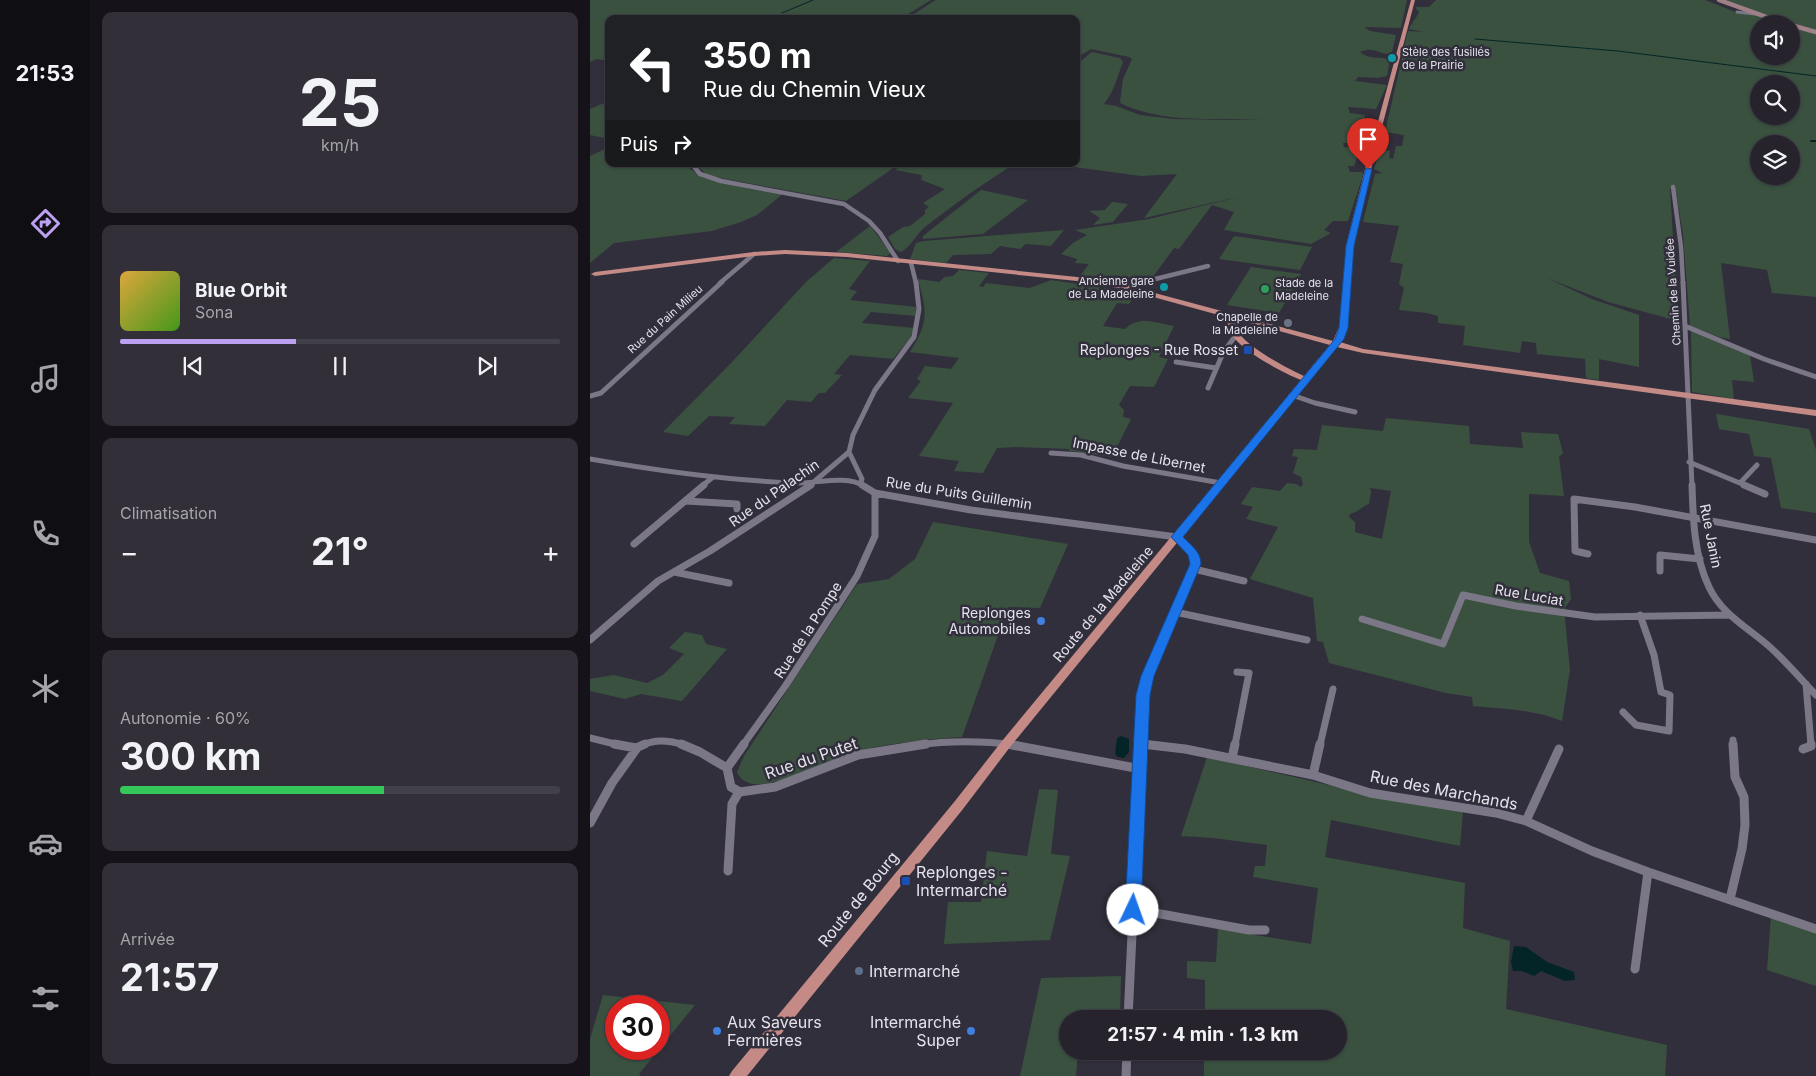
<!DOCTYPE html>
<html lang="fr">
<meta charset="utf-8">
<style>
:root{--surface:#26232d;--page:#322f39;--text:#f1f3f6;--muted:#a4a4aa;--line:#424049;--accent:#bca0f2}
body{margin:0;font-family:Inter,sans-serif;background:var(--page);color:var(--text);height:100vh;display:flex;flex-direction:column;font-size:19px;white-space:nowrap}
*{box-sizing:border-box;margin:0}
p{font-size:16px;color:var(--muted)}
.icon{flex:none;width:28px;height:28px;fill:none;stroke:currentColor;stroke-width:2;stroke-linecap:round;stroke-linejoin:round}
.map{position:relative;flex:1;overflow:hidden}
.sheet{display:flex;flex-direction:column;gap:12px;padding:12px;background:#151319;width:500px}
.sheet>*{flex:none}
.hud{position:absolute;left:15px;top:15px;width:475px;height:152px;border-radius:10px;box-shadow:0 1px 4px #0004,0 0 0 1px var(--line);background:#202124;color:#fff;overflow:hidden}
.tools{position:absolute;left:1160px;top:15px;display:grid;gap:10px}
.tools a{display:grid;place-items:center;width:50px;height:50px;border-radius:50%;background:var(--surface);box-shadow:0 1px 4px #0004,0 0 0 1px var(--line);font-size:25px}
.speed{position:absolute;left:15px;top:995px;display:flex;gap:10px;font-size:25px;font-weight:700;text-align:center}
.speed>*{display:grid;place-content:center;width:65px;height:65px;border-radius:50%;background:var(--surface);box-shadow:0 1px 4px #0004,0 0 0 1px var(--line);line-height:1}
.speed .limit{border:8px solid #d22;background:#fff;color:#111}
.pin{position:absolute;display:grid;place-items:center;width:42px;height:42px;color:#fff;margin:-51px -21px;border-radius:50% 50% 50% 0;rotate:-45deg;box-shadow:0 0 5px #0007}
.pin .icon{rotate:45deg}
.me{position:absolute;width:55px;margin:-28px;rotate:3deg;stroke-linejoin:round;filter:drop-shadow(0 0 4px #0008)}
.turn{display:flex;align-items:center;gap:18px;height:105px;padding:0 15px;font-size:22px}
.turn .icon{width:65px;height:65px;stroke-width:2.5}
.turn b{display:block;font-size:35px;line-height:42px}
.then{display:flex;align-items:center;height:48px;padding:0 15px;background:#0003;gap:10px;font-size:19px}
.big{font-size:38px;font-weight:700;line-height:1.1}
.sheet .tile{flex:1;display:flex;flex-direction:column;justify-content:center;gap:8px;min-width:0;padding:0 18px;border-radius:10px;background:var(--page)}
.sheet .dial{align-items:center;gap:0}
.dial b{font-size:65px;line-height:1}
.song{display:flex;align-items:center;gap:15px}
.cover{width:60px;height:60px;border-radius:8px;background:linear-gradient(135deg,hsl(40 70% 55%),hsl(100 70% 35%))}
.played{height:5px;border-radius:2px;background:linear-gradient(90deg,var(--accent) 40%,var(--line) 40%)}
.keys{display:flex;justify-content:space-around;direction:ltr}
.heat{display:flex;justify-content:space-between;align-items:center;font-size:28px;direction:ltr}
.charge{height:8px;border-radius:4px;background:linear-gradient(90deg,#34c759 60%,var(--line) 0)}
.trip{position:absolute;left:469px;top:1010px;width:288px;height:50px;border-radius:25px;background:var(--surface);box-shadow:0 1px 4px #0004,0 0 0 1px var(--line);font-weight:700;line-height:50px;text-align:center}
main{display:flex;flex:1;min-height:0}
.tabs{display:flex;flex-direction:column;width:90px;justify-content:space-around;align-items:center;background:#0f0e12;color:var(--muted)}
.tabs .icon{width:35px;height:35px}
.tabs .current{color:var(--accent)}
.tabs b{font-size:22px;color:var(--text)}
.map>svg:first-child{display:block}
.green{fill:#3a5140;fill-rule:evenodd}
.water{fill:#042527}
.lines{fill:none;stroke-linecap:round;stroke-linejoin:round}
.stream-far1{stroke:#042527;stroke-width:1}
.stream{stroke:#042527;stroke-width:2}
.street-far4{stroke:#7b7787;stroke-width:3}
.street-far3{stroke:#7b7787;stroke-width:4.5}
.street-far2{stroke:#7b7787;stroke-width:5}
.street-far1{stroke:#7b7787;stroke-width:7}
.street{stroke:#7b7787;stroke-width:9}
.secondary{stroke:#a08087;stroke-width:4.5}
.primary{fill:#c48a86;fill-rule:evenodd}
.route{fill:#1a73e8;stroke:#114b97}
.culture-dot{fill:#0f9aa8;stroke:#322f3c;stroke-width:2}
.leisure-dot{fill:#2e9e5b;stroke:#322f3c;stroke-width:2}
.worship-dot{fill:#6b7280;stroke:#322f3c;stroke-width:2}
.transit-dot{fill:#1a4fb4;stroke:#322f3c;stroke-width:2}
.shop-dot{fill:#3f7fe0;stroke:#322f3c;stroke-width:2}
.service-dot{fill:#5c6f8a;stroke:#322f3c;stroke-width:2}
.labels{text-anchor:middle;stroke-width:5;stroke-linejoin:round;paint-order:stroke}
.far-poi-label{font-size:11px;fill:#e4e2ea;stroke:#322f3c;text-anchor:start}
.far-street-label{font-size:11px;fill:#e4e2ea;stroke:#322f3c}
.poi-label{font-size:14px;fill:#e4e2ea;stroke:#322f3c;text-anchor:end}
.street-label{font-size:14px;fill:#e4e2ea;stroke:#322f3c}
.near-street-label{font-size:16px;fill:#e4e2ea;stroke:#322f3c}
.near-poi-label{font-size:16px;fill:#e4e2ea;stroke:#322f3c;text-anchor:start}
</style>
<main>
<nav class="tabs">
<b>21:53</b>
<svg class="icon current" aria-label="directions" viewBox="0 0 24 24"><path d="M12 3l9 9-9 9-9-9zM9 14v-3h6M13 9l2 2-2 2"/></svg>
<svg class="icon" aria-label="music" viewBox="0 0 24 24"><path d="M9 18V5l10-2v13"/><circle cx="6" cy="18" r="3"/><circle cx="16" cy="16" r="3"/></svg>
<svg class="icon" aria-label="phone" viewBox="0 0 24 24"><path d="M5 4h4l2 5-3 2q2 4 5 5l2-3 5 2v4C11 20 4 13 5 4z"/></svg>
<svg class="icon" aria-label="climate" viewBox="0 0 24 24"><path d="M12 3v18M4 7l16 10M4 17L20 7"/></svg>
<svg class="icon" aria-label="car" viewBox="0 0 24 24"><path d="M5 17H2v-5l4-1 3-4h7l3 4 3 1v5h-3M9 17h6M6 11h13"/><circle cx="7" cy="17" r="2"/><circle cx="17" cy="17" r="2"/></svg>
<svg class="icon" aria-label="filters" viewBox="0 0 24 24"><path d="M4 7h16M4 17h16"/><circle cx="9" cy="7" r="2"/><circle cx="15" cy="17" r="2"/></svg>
</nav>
<section class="sheet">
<div class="tile dial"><b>25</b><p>km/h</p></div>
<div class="tile">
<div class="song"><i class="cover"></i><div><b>Blue Orbit</b><p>Sona</p></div></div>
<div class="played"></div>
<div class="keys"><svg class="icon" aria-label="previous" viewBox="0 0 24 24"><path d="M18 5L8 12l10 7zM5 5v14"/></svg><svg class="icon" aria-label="pause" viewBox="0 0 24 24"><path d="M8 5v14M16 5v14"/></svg><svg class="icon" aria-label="next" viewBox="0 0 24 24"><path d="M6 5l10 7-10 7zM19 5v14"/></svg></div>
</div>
<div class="tile"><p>Climatisation</p>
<div class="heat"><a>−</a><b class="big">21°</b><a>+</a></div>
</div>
<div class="tile"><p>Autonomie · 60%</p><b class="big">300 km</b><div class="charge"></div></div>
<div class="tile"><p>Arrivée</p><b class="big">21:57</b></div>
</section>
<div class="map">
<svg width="1226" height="1076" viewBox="0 0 1226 1076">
<rect width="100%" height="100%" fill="#322f3c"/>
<path class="green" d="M0 0H341L310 19H19V61L7 59 0 62Z
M346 0H817L811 28 774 27 780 31 806 35 802 52 799 54C788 54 784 46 770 52 777 59 790 57 800 59L797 76 787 78 768 77 765 81 797 85 786 109 758 107 760 113 775 115 772 143H753L754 147 770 149 764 166H758L760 172H772L773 175 758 221H743L734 230 741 233 721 244 634 230 644 212 622 205 589 249 584 248 562 278 489 277 499 264 485 263 487 259 471 254 483 243 497 235 485 230 559 219 653 196 554 218 587 174 551 176 462 164H486V65L502 52 530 58 533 62C527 77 524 92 514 104L526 106 550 115 584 119 637 120 673 119C626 118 573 124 530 103L533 79 542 59 539 57 501 49 486 58V19H316Z
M846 0H1115L1148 13 1166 15 1192 24H1169V56H1201V26L1226 34V297L1182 293 1177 270 1131 263 1140 339 1129 337 1100 326 1093 234 1086 193 1080 188 1088 321 1018 302 957 278 1002 299 1049 315V367L1009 359V380L996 378 995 359 947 354 946 343 932 341 930 353 873 345 875 326 848 323V316L837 313 809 310 814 288 809 284 813 264 800 262 809 226 773 222 785 174 792 173 784 169 790 149 800 151 799 158 803 159 806 146H812L814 135 795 132 812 58 823 57 824 55 812 54 818 31 834 32 819 29C822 22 826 19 829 12L825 7H839ZM1169 84H1201V116H1169ZM1169 144H1201V176H1169Z
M1132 0H1226V31L1186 19Z
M19 101V139L0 135V109Z
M19 147V164H36L33 165 41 166 45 164H94L113 178 194 193 167 215 151 222 122 231 24 243 0 263V156Z
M105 164H309L256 201 135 179 117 175Z
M314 164H424C394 183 364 204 335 227 326 234 321 247 311 252L305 249 298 237 313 227 320 226 335 214V210L339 207 333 203 355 189 331 180 332 175 305 170Z
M391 190 438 200 393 234 333 239V236Z
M522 202 538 204 523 222 503 225 510 218 499 211 515 210Z
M280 226 301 253 297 256 246 252Z
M474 230 461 246 436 244 430 249 410 246 401 254 363 255 356 263 320 259 326 243 334 241Z
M644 236 722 247 710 270 629 259Z
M244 258 280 261 259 289 267 291 260 300 326 307V316L281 312 272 323 325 328 321 337 303 359 260 355 244 374 252 375 235 393H229L221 402 197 400 175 426 139 424 145 417 119 416 98 436 73 432 142 362 217 281Z
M661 267 711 274 689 313 637 305Z
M369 270 399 273 389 286 393 287 396 283 440 288 461 280 547 293 539 304 527 303 513 326 535 329C549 315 566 323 584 326L569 357 578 359 564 387 540 386 529 405 534 410 533 417 541 419 522 457 480 451 479 449 426 447 407 448 393 473 364 471 369 461 329 456 363 403 318 398 331 381 327 379 335 366 361 369 369 358 320 352C339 321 337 313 328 279L349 282 355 277 363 276Z
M1101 330 1160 355 1164 382 1142 380 1144 399 1102 392Z
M1126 414 1219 429 1226 450V513L1191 508 1181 458 1164 456 1159 434 1129 429Z
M796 418 879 426 880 444 933 448 931 432 968 434 973 453 969 457 974 496 939 494V542L950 573 979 581 981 599 974 609 980 670 972 721C943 709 913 709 883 706L882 697 856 693 739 663 733 642 727 641 723 598 660 579 688 527 656 519 663 507 651 504 662 487 690 491 697 483 706 484 711 487 713 484 711 477 703 473 708 457 702 456 704 449 727 450 732 425 793 431ZM780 488 801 491 792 539 765 532V522L759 517 760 514C768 512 771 507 779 504L781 492Z
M343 522 478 544 450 608 418 607 372 737C340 739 308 742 277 749 245 757 215 775 183 782 169 786 153 786 147 772L154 756 267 584 299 579 325 559Z
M95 632 112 635 116 644 137 649 92 701 51 694 35 699 0 691V679L24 675 57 683 73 675 94 654 79 648Z
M617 757 773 793 873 812 870 846 741 820 735 857 875 883 873 928 920 941 916 1009 1077 1045 1075 1076H614V1051H748V1019H615V980L597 978V961L626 962 628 929 721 944 728 888 663 877 665 866H675L677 845 623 838 591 836Z
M449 789 468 790 461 854 480 856 460 940 354 944 358 902H391L397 851 437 856Z
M1181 915 1226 933V986L1177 970Z
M531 976 530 1019H478V1051H488L486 1076H430L451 978Z
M13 995 105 1005 49 1074 51 1076H0V1039ZM69 1006V1049H26V1006Z"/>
<path class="water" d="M531 736 539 739V752L534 758 528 757 525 754 527 738Z
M924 946 936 947 957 962 984 972 985 980 975 981 951 971 944 976 932 971H923L921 962Z"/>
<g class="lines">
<path class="stream-far1" d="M192 13 223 0
M885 39 1028 51 1226 76"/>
<path class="stream" d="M1221 141H1226"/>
<path class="street-far4" d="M1147 12 1165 14"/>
<path class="street-far3" d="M102 164 110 174 131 181 254 204 279 221 290 233 308 261
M1083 187 1091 247 1093 283
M321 263 326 283
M130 283 164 254
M549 283 618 266"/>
<path class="street-far2" d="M1093 282 1102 486
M535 287 554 282
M1095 326 1174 359 1226 377
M586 362 626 368
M618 388 633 353 646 335
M702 395 725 403 765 412
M0 396 11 393 132 282
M259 452 272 479 270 484
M461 453 491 455 533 466 631 483
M0 459C69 471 139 481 209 483 230 483 256 475 274 486
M1099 462 1157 486
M1150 483 1167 465
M112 486 123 477
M219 486 259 452 263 435 285 390 324 337 329 309 326 282"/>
<path class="street-far1" d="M272 485 285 493 381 510 587 537 602 552 606 564 558 676 553 695 551 745
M1102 485C1103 518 1104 556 1119 587 1132 615 1159 628 1181 648 1197 663 1211 679 1226 695
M1154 485 1175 494
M96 501 147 504V509
M44 544 114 485
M998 554 985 551 984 499 1045 507 1226 540
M604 569 654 581
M1070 571V555L1110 559
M84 572 139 583
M585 612 717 640
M772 619 853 644 873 595 926 606 1005 617 1139 615
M0 640 68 581 120 551 221 485
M1216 684 1221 745
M1033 712 1046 725 1079 731 1080 695 1071 692 1064 655 1050 615
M0 738 29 745
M1143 740V745
M551 744 563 745
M53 745C66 738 82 741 95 745
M153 745 196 685 267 576 285 536V493
M328 745C361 740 395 741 428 745
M645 745 659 673 647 672
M730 745 743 689"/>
<path class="street" d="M24 744 46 748 55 744
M91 744 110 752 137 768 141 787 150 792 185 787 268 755 336 744
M417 744 551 769
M552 744 595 749 723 775 780 793 906 813 936 821 1002 851 1058 872 1226 929
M1213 749 1221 746V744
M642 758 645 744
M137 768 154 744
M723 775 730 744
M936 821 969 749
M0 823 22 783 47 748
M138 871 142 804 149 792
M1140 899 1152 849 1155 825 1154 797 1145 777 1143 744
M543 909 659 930H675
M1045 969 1058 872
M538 1019 551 744
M536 1076 537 1051"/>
<path class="secondary" d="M1129 0 1196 24
M1201 25 1226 32"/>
<path class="primary" d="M821 0H825L780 173 764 246 757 327 750 342 773 349 1226 410V416L773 353 747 347 420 747 373 809 157 1076H139L142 1071 365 801 412 741 711 380C693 373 652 351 642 335 638 330 638 322 636 317L534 289 487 281 257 257 195 254 164 256 5 276 1 274 5 272 164 252 195 250 257 253 487 277 535 285 743 341 749 327 756 246 774 173ZM645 319 740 345 714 376C698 369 659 348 650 334 647 330 646 324 645 319Z"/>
</g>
<path class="route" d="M776 168 782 169 764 246 758 328 754 339 593 537C601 545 611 552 611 564L564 676 560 695 551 910 548 914 543 916 537 914 535 910 546 695 551 676 600 564 598 555 581 537 745 339 749 328 756 246Z"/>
<g class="culture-dot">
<circle cx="802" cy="58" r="5"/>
<circle cx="574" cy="287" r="5"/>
</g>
<circle class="leisure-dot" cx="675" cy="289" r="5"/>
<circle class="worship-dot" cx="698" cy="323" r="5"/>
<g class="transit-dot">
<rect x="653" y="345" width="10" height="10" rx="2.5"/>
<rect x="311" y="876" width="10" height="10" rx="2.5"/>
</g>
<g class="shop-dot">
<circle cx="451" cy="621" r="5"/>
<circle cx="127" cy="1031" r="5"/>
<circle cx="381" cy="1031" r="5"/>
</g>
<circle class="service-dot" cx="269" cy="971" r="5"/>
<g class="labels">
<g class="far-poi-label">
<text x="812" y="56">Stèle des fusillés<tspan x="812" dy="13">de la Prairie</tspan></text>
<text x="564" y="285" text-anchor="end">Ancienne gare<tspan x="564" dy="13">de La Madeleine</tspan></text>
<text x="685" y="287">Stade de la<tspan x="685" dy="13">Madeleine</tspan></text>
<text x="688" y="321" text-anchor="end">Chapelle de<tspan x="688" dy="13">la Madeleine</tspan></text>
</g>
<g class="far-street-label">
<text transform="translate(1083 292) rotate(-94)" y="4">Chemin de la Vuidée</text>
<text transform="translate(75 319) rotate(-42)" y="4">Rue du Pain Milieu</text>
</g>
<g class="poi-label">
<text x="648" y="355">Replonges - Rue Rosset</text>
<text x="441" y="618">Replonges<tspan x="441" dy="16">Automobiles</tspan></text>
</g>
<g class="street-label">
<text transform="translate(549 455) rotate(11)" y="5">Impasse de Libernet</text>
<text transform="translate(184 493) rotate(-35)" y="5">Rue du Palachin</text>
<text transform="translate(369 493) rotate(9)" y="5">Rue du Puits Guillemin</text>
<text transform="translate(1121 536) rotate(79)" y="5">Rue Janin</text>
<text transform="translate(939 595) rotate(10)" y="5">Rue Luciat</text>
<text transform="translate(513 604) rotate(-50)" y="5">Route de la Madeleine</text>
<text transform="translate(218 630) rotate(-57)" y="5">Rue de la Pompe</text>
</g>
<g class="near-street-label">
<text transform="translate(221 758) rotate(-19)" y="6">Rue du Putet</text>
<text transform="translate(854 790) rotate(11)" y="6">Rue des Marchands</text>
<text transform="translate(268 899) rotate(-51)" y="6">Route de Bourg</text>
</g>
<g class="near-poi-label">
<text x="326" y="878">Replonges -<tspan x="326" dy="18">Intermarché</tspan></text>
<text x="279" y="977">Intermarché</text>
<text x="137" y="1028">Aux Saveurs<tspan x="137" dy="18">Fermières</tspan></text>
<text x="371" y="1028" text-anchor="end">Intermarché<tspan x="371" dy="18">Super</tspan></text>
</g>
</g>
</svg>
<div class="tools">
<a><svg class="icon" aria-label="sound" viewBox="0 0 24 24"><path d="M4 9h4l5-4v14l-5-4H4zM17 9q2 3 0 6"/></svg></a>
<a><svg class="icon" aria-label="search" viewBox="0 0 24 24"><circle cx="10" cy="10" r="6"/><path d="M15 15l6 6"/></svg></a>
<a><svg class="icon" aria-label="layers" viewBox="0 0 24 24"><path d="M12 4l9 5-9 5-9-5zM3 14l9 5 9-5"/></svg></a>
</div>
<div class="speed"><div class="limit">30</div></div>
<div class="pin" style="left:778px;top:169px;background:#d93025"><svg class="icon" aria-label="arrive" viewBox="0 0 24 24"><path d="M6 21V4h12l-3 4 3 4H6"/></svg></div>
<svg class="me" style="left:543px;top:910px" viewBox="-20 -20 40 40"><circle r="19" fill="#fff"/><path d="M0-13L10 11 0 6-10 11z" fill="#1a73e8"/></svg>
<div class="trip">21:57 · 4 min · 1.3 km</div>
<div class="hud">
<div class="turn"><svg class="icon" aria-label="left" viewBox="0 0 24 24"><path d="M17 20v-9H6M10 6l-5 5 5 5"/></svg><div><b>350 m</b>Rue du Chemin Vieux</div></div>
<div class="then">Puis<svg class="icon" aria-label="right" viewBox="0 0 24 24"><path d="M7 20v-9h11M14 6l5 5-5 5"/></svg></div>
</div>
</div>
</main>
